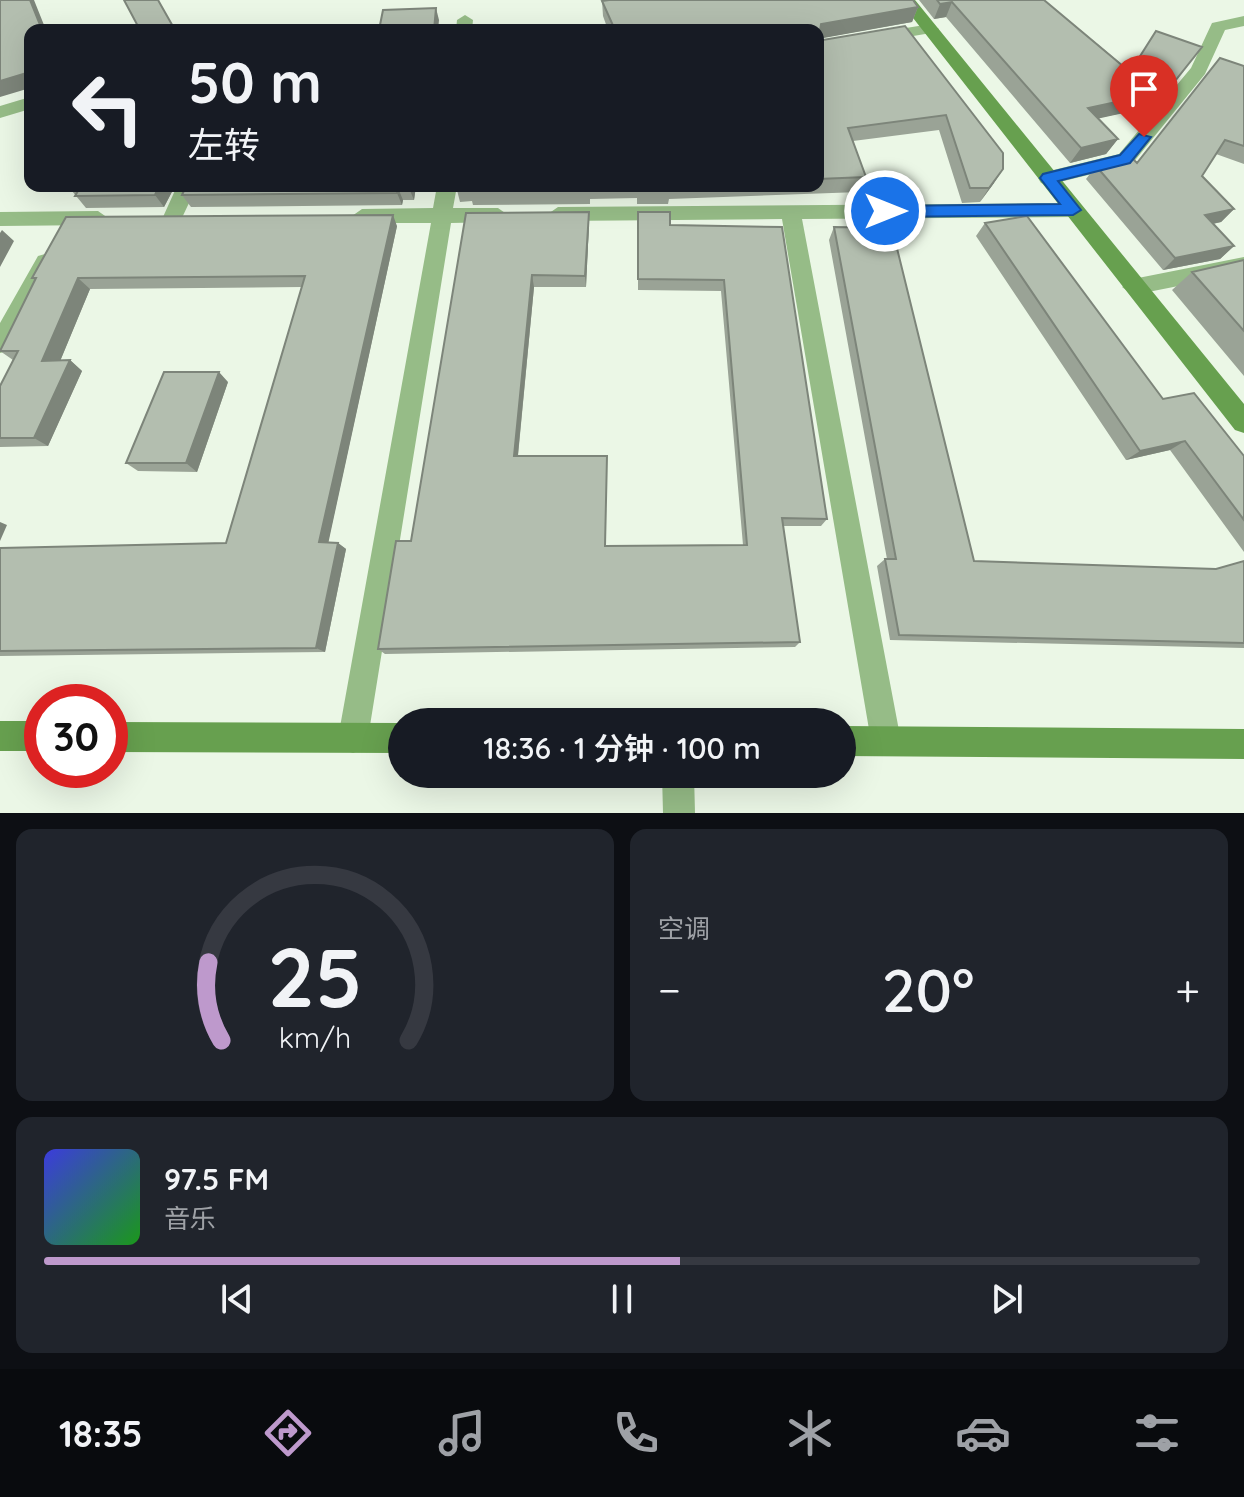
<!DOCTYPE html>
<html lang="zh">
<meta charset="utf-8">
<style>
:root{--surface:#171b24;--page:#20242c;--text:#f1f3f6;--muted:#9ea1a6;--line:#363941;--accent:#be99cc}
body{margin:0;font-family:Quicksand,"Noto Sans SC",sans-serif;background:var(--page);color:var(--text);height:100vh;display:flex;flex-direction:column;font-size:30px;white-space:nowrap}
*{box-sizing:border-box;margin:0}
p{font-size:26px;color:var(--muted)}
.icon{flex:none;width:44px;height:44px;fill:none;stroke:currentColor;stroke-width:2;stroke-linecap:round;stroke-linejoin:round}
.map{position:relative;height:813px;overflow:hidden}
.details{display:flex;flex-direction:column;gap:16px;padding:16px;background:#0d0f14;flex:1}
.details>*{flex:none}
.hud{position:absolute;left:24px;top:24px;width:800px;height:168px;border-radius:16px;box-shadow:0 8px 32px #0002;background:#171b24;color:var(--text);overflow:hidden}
.speed{position:absolute;left:24px;top:684px;display:flex;gap:16px;font-size:40px;font-weight:700;text-align:center}
.speed>*{display:grid;place-content:center;width:104px;height:104px;border-radius:50%;background:var(--surface);box-shadow:0 8px 32px #0002;line-height:1}
.speed .limit{border:12px solid #d22;background:#fff;color:#111}
.pin{position:absolute;display:grid;place-items:center;width:68px;height:68px;color:#fff;margin:-82px -34px;border-radius:50% 50% 50% 0;rotate:-45deg;box-shadow:0 0 8px #0007}
.pin .icon{rotate:45deg}
.me{position:absolute;width:88px;margin:-44px;rotate:90deg;stroke-linejoin:round;filter:drop-shadow(0 0 6px #0008)}
.turn{display:flex;align-items:center;gap:28px;height:168px;padding:0 32px;font-size:36px}
.turn .icon{width:104px;height:104px;stroke-width:2.5}
.turn b{display:block;font-size:56px;line-height:68px}
.big{font-size:60px;font-weight:600;line-height:1.1}
.details .widget{flex:1;display:flex;flex-direction:column;justify-content:center;gap:12px;min-width:0;padding:0 28px;border-radius:16px;background:var(--page)}
.details .dial{align-items:center;gap:0}
.dial svg{height:208px;overflow:visible;fill:none;stroke:var(--line);stroke-width:7;stroke-linecap:round;text-anchor:middle}
.dial text{fill:var(--text);stroke:none}
.song{display:flex;align-items:center;gap:24px}
.cover{width:96px;height:96px;border-radius:12px;background:linear-gradient(135deg,hsl(240 70% 55%),hsl(120 70% 35%))}
.played{height:8px;border-radius:4px;background:linear-gradient(90deg,var(--accent) 55%,var(--line) 55%)}
.keys{display:flex;justify-content:space-around;direction:ltr}
.heat{display:flex;justify-content:space-between;align-items:center;font-size:44px;direction:ltr}
.details .tiles{flex:1;display:grid;gap:16px;grid-template-columns:1fr 1fr}
.widget:last-child{grid-column:span 2}
.trip{position:absolute;left:388px;top:708px;width:468px;height:80px;border-radius:40px;background:var(--surface);box-shadow:0 8px 32px #0002;font-weight:600;line-height:80px;text-align:center}
.tab-bar{display:flex;height:128px;justify-content:space-around;align-items:center;background:#090b0e;color:var(--muted)}
.tab-bar .icon{width:56px;height:56px}
.tab-bar .current{color:var(--accent)}
.tab-bar b{font-size:36px;color:var(--text)}
.map>svg:first-child{display:block}
.lines{fill:none;stroke-linecap:round;stroke-linejoin:round}
.street{fill:#96bc87;fill-rule:evenodd}
.secondary{fill:#67a04f;fill-rule:evenodd}
.wall{fill:#9aa396}
.shaded-wall{fill:#7d857a}
.building{fill:#b3beaf;stroke:#7d857a;stroke-width:2}
.route{fill:#1a73e8;stroke:#114b97;stroke-width:2}
</style>
<div class="map">
<svg width="1244" height="813" viewBox="0 0 1244 813">
<rect width="100%" height="100%" fill="#ebf7e6"/>
<g class="lines">
<path class="street" d="M465 15 473 20 472 30H456L457 20Z
M1244 16V26L1225 30 1205 74 1132 164 1048 185 1041 183 1038 178 1041 173 1119 154 1191 68 1212 23Z
M931 24 939 29 937 32 818 52V42Z
M30 97V109L0 118V106Z
M177 186H197L180 222 173 224 163 217Z
M437 186H457L453 208H498L508 215 498 222 451 223 368 738 364 749 353 753 342 749 338 738 431 223H362L352 216 362 209 433 208Z
M1073 203 1083 210 1073 217 802 219 901 741 897 752 886 756 875 752 871 741 782 219 558 221 548 214 558 207Z
M98 211 108 218 98 225 0 226V212Z
M45 254 56 262 8 351 0 353V323L38 256Z
M1244 257V273L1133 295 1122 287 1133 279Z
M662 774H694L695 813H663Z"/>
<path class="secondary" d="M899 0H915L1244 404V433L1235 430Z
M0 721H42V751H0Z
M110 722 402 723V753L110 752Z
M842 726 1244 729V759L842 756Z"/>
</g>
<path class="wall" d="M919 0H1044L1130 71 1156 31V106L1098 118 1118 139 1106 154 1070 163 946 17 934 19Z
M602 1 918 7 912 22 821 38 823 40 905 26 994 183 980 202 962 203 939 130 853 141 866 177 860 192 669 199 668 204H637V198L590 199V204L473 205 472 201 460 202 456 186H818V30H608L603 16Z
M1244 66V164L1216 154 1202 176 1234 209 1221 222 1213 224 1234 246 1220 259 1163 270 1086 179 1096 166 1137 162Z
M175 186 164 207 86 208 72 191Z
M186 186H416L414 200H403L402 205 191 207 182 195Z
M638 212 670 225 782 227 827 519 821 526H783L800 642 795 647 385 654 378 649 411 541 466 213 589 224 586 287H534L518 456 606 546 743 545 721 291 638 290Z
M985 223 1163 399 1244 456V552L1170 450 1126 460 976 236Z
M397 226 328 542 338 543 346 549 325 652 0 656V548L226 543 302 287 90 289 60 361 70 360 82 371 48 446 0 447V386L13 360 0 351 34 280 32 278Z
M834 227 974 561 1216 569 1244 561V648L890 640 877 566 885 559H887L829 240Z
M1244 260V376L1172 290 1192 272Z
M228 382 197 472 138 471 126 463Z"/>
<path class="shaded-wall" d="M30 0H34L46 30H42Z
M952 2 946 17 934 19 940 4Z
M918 7 912 22 818 39 821 24Z
M436 8 439 20 438 30H434Z
M1202 47 1156 106 1078 123 1088 108Z
M30 72V88L0 97V81Z
M1118 139 1106 154 1070 163 1081 148Z
M1003 169 994 183 980 202 989 188Z
M159 186H175L164 207 155 195Z
M410 186H416L414 200 409 188Z
M398 188 403 200 402 205 397 193Z
M1234 209 1221 222 1192 228 1205 215Z
M589 212V224L586 287 585 276Z
M393 215 397 226 327 549 319 542Z
M2 230 14 241 0 267V233Z
M1234 246 1220 259 1163 270 1175 258Z
M532 275 534 287 517 464 514 456Z
M78 278 90 289 56 371 42 361Z
M70 360 82 371 48 446 34 438Z
M219 372 228 382 197 472 186 463Z
M1185 441 1170 450 1126 460 1140 451Z
M0 522 7 525 0 541Z
M338 543 346 549 325 652 316 648Z"/>
<path class="building" d="M0 0H30L42 30H30V72L0 81Z
M124 0H158L175 30H140Z
M609 0H913L918 7 821 24 819 37 823 40 905 26 1003 153V169L989 188H970L946 115 848 128 866 177 818 179V30H615L602 1Z
M937 0H1044L1130 72 1156 31 1202 47 1167 91 1088 108 1118 139 1081 148 952 2 940 4Z
M436 8 434 30H379L383 10Z
M1220 58 1244 66V146L1225 140 1202 176 1234 209 1205 215 1234 246 1175 258 1096 166 1131 157 1137 163Z
M75 186H159L155 195 75 196 78 191H72Z
M186 186H410L409 188H398L397 193 182 195Z
M456 186H590L589 190H469L470 187H456Z
M638 186H670V190H638Z
M589 212 585 276 532 275 514 456H607L605 546 747 545 724 280 638 279V212H670V225L782 227 827 519 782 518 800 642 378 649 396 541H411L466 213Z
M393 215 319 542 338 543 316 648 0 651V548L226 543 305 276 78 278 42 361 70 360 34 438H0V386L18 351H0L36 278H32L66 217Z
M1027 216 1163 399 1194 393 1244 456V520L1185 441 1140 451 985 223Z
M834 227 892 228 974 561 1216 569 1244 561V643L899 635 885 559H896Z
M1244 260V331L1192 272Z
M164 372H219L186 463H126Z"/>
<path class="route" d="M1139 134 1151 137 1130 163 1058 181 1081 210 1073 215 885 217 877 211 885 206 1060 204 1040 178 1043 174 1120 155Z"/>
</svg>
<div class="speed"><div class="limit">30</div></div>
<div class="pin" style="left:1144px;top:137px;background:#d93025"><svg class="icon" aria-label="arrive" viewBox="0 0 24 24"><path d="M6 21V4h12l-3 4 3 4H6"/></svg></div>
<svg class="me" style="left:885px;top:211px" viewBox="-20 -20 40 40"><circle r="17" fill="#1a73e8" stroke="#fff" stroke-width="3"/><path d="M0-11L8 9 0 5-8 9z" fill="#fff"/></svg>
<div class="trip">18:36 · 1 分钟 · 100 m</div>
<div class="hud">
<div class="turn"><svg class="icon" aria-label="left" viewBox="0 0 24 24"><path d="M17 20v-9H6M10 6l-5 5 5 5"/></svg><div><b>50 m</b>左转</div></div>
</div>
</div>
<section class="details">
<div class="tiles">
<div class="widget dial"><svg viewBox="0 0 100 80">
<path d="M14 69A42 42 0 1 1 86 69"/>
<path d="M14 69A42 42 0 0 1 9 39" stroke="#be99cc"/>
<text x="50" y="56" font-size="32" font-weight="700">25</text>
<text x="50" y="72" font-size="11">km/h</text>
</svg></div>
<div class="widget"><p>空调</p>
<div class="heat"><a>−</a><b class="big">20°</b><a>+</a></div>
</div>
<div class="widget">
<div class="song"><i class="cover"></i><div><b>97.5 FM</b><p>音乐</p></div></div>
<div class="played"></div>
<div class="keys"><svg class="icon" aria-label="previous" viewBox="0 0 24 24"><path d="M18 5L8 12l10 7zM5 5v14"/></svg><svg class="icon" aria-label="pause" viewBox="0 0 24 24"><path d="M8 5v14M16 5v14"/></svg><svg class="icon" aria-label="next" viewBox="0 0 24 24"><path d="M6 5l10 7-10 7zM19 5v14"/></svg></div>
</div>
</div>
</section>
<nav class="tab-bar">
<b>18:35</b>
<svg class="icon current" aria-label="directions" viewBox="0 0 24 24"><path d="M12 3l9 9-9 9-9-9zM9 14v-3h6M13 9l2 2-2 2"/></svg>
<svg class="icon" aria-label="music" viewBox="0 0 24 24"><path d="M9 18V5l10-2v13"/><circle cx="6" cy="18" r="3"/><circle cx="16" cy="16" r="3"/></svg>
<svg class="icon" aria-label="phone" viewBox="0 0 24 24"><path d="M5 4h4l2 5-3 2q2 4 5 5l2-3 5 2v4C11 20 4 13 5 4z"/></svg>
<svg class="icon" aria-label="climate" viewBox="0 0 24 24"><path d="M12 3v18M4 7l16 10M4 17L20 7"/></svg>
<svg class="icon" aria-label="car" viewBox="0 0 24 24"><path d="M5 17H2v-5l4-1 3-4h7l3 4 3 1v5h-3M9 17h6M6 11h13"/><circle cx="7" cy="17" r="2"/><circle cx="17" cy="17" r="2"/></svg>
<svg class="icon" aria-label="filters" viewBox="0 0 24 24"><path d="M4 7h16M4 17h16"/><circle cx="9" cy="7" r="2"/><circle cx="15" cy="17" r="2"/></svg>
</nav>
